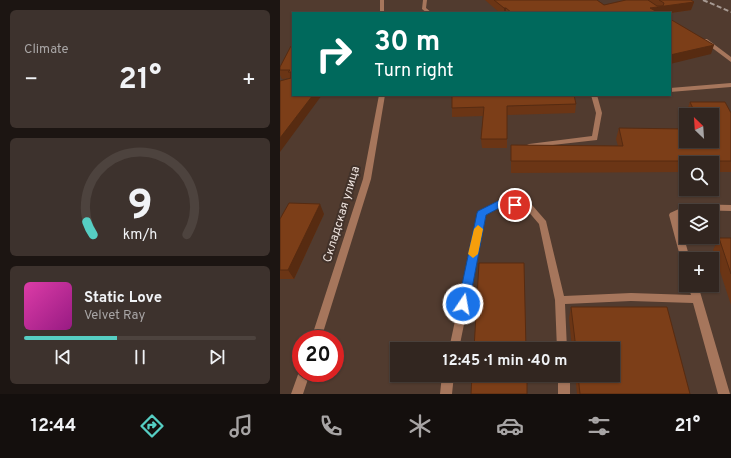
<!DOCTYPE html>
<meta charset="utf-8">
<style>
:root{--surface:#322620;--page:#3d322d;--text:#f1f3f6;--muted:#a8a5a5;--line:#4d433e;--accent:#56cec3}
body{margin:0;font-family:Overpass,sans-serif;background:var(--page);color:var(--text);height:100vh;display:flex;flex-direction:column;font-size:15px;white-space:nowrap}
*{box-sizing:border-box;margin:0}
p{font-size:13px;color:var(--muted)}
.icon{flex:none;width:22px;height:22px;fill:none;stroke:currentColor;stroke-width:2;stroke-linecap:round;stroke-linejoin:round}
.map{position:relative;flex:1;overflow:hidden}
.sheet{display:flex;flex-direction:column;gap:10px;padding:10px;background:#1c1512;width:280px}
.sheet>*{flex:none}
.banner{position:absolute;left:12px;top:12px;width:379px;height:84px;border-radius:0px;box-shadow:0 1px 3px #0004,0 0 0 1px var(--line);background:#00695c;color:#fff;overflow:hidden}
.needle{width:26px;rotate:335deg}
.tools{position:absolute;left:399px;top:108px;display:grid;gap:8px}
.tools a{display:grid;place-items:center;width:40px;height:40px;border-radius:0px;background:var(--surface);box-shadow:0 1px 3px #0004,0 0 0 1px var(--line);font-size:20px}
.speed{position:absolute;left:12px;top:330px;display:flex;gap:8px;font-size:20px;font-weight:700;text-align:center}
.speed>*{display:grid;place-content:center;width:52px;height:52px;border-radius:50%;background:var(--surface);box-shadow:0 1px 3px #0004,0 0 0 1px var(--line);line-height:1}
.speed .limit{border:6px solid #d22;background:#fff;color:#111}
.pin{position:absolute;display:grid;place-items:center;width:34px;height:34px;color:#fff;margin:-17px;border:2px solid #fff;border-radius:50%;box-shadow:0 1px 4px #0007}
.me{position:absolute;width:44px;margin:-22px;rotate:12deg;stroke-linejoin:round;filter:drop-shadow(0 0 3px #0008)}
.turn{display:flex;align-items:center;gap:14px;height:84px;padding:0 16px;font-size:18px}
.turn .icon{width:52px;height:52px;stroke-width:2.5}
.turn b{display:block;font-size:28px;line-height:34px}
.big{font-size:30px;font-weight:700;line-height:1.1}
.sheet .card{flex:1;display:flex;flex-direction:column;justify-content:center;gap:6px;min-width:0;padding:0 14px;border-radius:6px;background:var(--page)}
.sheet .dial{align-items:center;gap:0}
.dial svg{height:104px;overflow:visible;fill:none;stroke:var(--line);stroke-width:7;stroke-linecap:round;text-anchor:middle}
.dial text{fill:var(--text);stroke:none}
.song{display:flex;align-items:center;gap:12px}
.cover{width:48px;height:48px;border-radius:6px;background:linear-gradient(135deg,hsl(320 70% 55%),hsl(310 70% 35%))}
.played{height:4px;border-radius:2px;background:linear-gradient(90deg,var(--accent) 40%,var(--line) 40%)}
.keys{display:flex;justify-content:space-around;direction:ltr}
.heat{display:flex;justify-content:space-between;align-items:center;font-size:22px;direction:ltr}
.trip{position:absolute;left:110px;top:342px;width:230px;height:40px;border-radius:0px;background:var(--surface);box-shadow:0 1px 3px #0004,0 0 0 1px var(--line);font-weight:700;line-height:40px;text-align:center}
.tabs{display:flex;height:64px;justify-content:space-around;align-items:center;background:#140f0d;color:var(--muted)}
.tabs .icon{width:28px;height:28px}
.tabs .on{color:var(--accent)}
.tabs b{font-size:18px;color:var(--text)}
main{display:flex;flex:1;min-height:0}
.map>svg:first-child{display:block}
.built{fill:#513b2f;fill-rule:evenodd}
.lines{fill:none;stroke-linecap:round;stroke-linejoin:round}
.service{fill:#a6765c;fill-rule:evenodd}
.minor{fill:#a6765c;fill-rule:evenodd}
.rail{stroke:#a79a93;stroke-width:2;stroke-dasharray:5 2.5;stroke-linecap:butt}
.wall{fill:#6b3515}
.shaded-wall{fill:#572b11}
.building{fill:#7c3e18;stroke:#572b11}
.route{fill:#1a73e8;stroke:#114b97}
.slow{fill:#f59e0b}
.labels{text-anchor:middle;stroke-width:4;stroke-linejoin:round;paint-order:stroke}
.street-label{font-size:12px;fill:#eee3de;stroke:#42322a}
</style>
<main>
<section class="sheet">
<div class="card"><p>Climate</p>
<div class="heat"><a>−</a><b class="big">21°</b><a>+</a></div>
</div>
<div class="card dial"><svg viewBox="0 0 100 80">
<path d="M14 69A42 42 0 1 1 86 69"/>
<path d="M14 69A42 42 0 0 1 9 59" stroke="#56cec3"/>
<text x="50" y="56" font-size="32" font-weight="700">9</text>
<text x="50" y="72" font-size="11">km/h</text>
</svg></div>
<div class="card">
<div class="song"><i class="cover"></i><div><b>Static Love</b><p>Velvet Ray</p></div></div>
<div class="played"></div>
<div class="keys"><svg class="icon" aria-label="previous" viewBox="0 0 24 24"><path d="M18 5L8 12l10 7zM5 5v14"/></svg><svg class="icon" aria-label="pause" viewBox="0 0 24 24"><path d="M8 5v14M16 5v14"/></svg><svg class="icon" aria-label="next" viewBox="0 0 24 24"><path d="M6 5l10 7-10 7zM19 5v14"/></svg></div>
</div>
</section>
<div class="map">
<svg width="451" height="394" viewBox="0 0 451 394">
<rect width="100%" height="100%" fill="#42322a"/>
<path class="built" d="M0 0H451V394H0ZM13 13H390V95H13ZM406 115H432V141H406ZM406 163H432V189H406ZM406 211H432V237H406ZM406 259H432V285H406ZM21 339H55V373H21ZM117 349H333V375H117Z"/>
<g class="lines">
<path class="service" d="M143 0H147L146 8 152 13H147L142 9Z
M423 39H427L451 57V62L423 41Z
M451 83V87L390 92V88Z
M311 95H317L322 113 317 140 246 148 245 146 249 144 312 136 316 113Z
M220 200 252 205 266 221 284 296 351 293 411 295 408 285H418L450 394H438L413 303 351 301 285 304 287 349H277L275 300 259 224 247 210 221 206 206 215 179 349H169L198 213 199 211Z
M410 204 451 205V211L411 210 406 211V212L398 216 410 259H406V264L403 263 401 260 389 215 390 213Z
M162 375H174L172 394H160Z
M278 375H290V394H278Z"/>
<path class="minor" d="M100 0H104V13H100Z
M99 95H105L91 179 41 339H31L83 179Z
M20 369 21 373H30L23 394H11Z"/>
<path class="rail" d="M423 0 451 12"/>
</g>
<path class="wall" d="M205 0H317L324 5 368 0H411L414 2 411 10 390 13H220Z
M13 46V95L10 78 2 79 0 75V67Z
M410 102 451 113V172H432V163H406V172L231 173V145L338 146 336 139 339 128 432 141V115H407L406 113Z
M296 104 295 113 227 115V148H202L201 139 203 116 172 117V108Z
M44 214 14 279H0V219Z
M439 238H451V305L433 250Z
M291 307 410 394H297L295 375H333V349H292L289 318Z"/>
<path class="shaded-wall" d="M414 2 411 10 390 13H369L370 8Z
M224 8H226V13H224Z
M434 45 431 54 390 64V55Z
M33 95H42L0 152V138Z
M40 204 44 214 14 279 8 270Z"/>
<path class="building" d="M214 0H317L324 5 346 0H368L377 6H383L384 3 379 0H411L414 2 370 8 379 13H232L226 8H224Z
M390 19 434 45 390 55Z
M11 46H13V95H33L0 138V81L11 78V72H8L10 70H0V67Z
M172 95H294L296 104 227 106V139H201L204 107 172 108Z
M410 102H445L451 113V161H231V145L343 146 339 128 406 129V141H432V115H416Z
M9 203 40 204 8 270H0V219Z
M439 238H451V274Z
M199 263H244L246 349H194Z
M291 307H387L410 394H300L298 375H333V349H296Z
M192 375H247V394H191Z"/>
<path class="route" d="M220 200 235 202 239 205 235 209 221 207 206 215 189 304 187 307 183 309 179 307 178 304 197 213 198 211Z"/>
<path class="slow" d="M198 225 203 229 198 254 193 258 188 254 194 229Z"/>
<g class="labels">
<g class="street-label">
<text transform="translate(61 214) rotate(-73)" y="4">Складская улица</text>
</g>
</g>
</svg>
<div class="tools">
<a><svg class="needle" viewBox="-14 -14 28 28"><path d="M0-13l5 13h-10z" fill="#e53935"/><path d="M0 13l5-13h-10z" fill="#a8a5a5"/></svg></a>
<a><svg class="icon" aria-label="search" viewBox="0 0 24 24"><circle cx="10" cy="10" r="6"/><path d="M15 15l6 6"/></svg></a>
<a><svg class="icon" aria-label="layers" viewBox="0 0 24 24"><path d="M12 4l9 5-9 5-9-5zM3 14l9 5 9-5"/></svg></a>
<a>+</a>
</div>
<div class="speed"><div class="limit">20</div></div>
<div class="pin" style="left:235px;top:205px;background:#d93025"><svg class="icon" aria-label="arrive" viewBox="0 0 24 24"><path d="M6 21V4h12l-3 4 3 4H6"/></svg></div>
<svg class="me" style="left:183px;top:304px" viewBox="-20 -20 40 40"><circle r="17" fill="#1a73e8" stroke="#fff" stroke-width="3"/><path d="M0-11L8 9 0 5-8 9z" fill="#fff"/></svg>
<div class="trip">12:45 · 1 min · 40 m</div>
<div class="banner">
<div class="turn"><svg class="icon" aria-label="right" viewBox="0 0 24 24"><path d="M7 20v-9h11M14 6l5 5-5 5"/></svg><div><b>30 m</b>Turn right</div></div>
</div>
</div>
</main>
<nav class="tabs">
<b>12:44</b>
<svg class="icon on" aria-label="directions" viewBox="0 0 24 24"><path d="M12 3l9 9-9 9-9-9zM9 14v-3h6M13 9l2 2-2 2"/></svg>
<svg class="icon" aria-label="music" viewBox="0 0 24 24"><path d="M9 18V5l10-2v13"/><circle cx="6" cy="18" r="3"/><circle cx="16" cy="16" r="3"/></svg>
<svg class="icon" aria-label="phone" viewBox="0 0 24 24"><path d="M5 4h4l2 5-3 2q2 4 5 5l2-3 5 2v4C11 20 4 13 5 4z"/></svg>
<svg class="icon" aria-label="climate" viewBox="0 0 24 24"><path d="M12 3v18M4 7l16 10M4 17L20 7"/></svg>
<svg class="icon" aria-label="car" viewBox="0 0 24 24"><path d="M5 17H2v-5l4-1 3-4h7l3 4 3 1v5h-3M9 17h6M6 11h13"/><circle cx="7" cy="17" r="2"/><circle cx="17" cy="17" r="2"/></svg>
<svg class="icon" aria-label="filters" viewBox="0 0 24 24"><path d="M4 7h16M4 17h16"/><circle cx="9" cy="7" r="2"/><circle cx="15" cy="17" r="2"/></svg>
<b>21°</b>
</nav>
